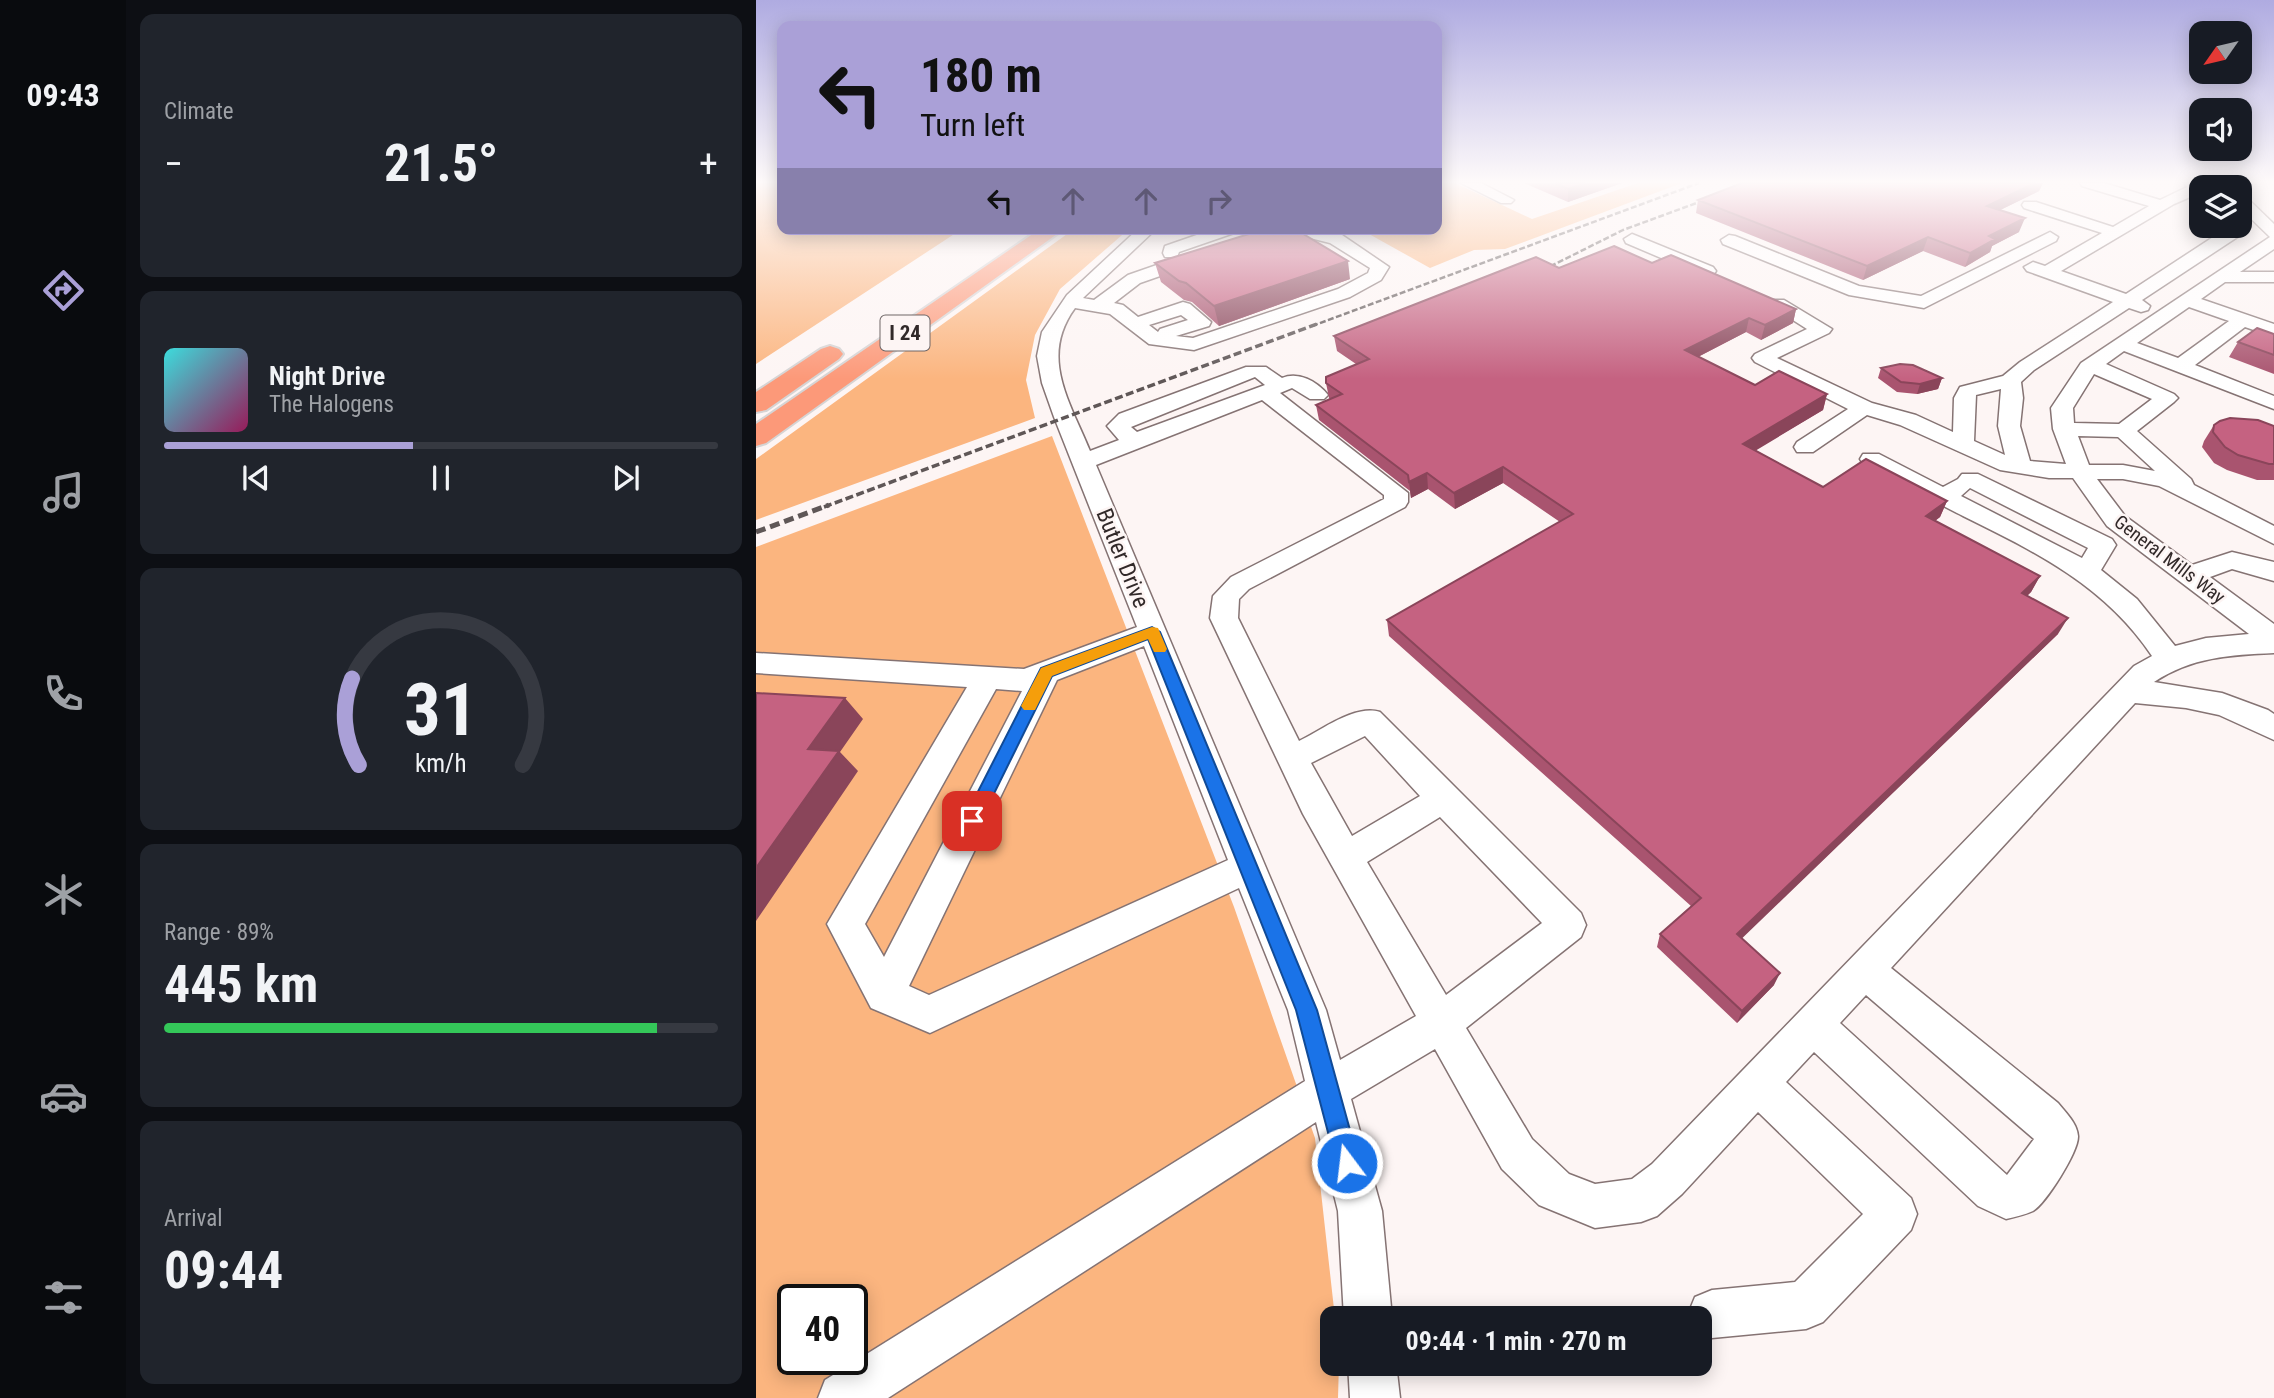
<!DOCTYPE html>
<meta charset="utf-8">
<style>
:root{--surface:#171b24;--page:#20242c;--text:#f1f3f6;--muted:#9ea1a6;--line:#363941;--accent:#aaa0d7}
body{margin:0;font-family:"Roboto Condensed",sans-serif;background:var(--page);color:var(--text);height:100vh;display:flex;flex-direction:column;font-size:26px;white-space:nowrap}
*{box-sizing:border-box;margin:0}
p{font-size:23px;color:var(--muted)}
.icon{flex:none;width:38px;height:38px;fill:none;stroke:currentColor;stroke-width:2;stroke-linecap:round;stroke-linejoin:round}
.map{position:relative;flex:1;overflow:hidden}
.panel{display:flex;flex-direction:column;gap:14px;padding:14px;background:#0d0f14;width:630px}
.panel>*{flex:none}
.hud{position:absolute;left:21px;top:21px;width:665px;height:214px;border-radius:14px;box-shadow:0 4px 18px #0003;background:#aaa0d7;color:#111;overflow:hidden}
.needle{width:46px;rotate:236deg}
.controls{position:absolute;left:1433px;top:21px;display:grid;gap:14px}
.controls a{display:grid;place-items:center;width:63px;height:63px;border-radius:14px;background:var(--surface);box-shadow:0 4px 18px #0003;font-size:35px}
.speed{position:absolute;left:21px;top:1284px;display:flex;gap:14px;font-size:35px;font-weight:700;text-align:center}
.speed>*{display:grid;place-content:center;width:91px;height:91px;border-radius:50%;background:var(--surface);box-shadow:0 4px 18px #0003;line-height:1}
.speed .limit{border:4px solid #111;border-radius:10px;background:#fff;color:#111}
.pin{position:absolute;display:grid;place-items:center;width:60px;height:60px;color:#fff;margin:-30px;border-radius:14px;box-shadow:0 4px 10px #0006}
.me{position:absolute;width:77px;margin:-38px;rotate:345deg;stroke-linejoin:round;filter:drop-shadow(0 0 5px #0008)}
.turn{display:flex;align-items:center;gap:24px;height:147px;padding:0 28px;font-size:32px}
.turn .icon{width:91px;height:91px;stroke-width:2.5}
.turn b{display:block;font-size:49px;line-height:60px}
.lanes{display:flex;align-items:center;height:66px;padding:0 28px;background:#0003;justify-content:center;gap:35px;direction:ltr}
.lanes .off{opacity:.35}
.big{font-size:52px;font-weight:700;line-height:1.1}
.panel .widget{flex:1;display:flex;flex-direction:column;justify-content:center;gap:10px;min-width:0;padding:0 24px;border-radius:14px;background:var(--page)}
.panel .dial{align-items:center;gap:0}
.dial svg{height:182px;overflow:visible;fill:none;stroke:var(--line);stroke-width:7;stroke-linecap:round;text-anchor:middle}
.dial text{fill:var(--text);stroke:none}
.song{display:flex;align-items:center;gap:21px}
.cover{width:84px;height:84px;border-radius:10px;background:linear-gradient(135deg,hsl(180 70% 55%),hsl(330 70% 35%))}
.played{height:7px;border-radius:4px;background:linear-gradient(90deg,var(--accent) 45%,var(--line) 45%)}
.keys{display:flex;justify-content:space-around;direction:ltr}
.heat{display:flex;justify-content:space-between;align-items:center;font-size:38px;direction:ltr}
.charge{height:10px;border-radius:5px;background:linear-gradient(90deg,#34c759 89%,var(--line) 0)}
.trip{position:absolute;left:564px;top:1306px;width:392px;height:70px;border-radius:14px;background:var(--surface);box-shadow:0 4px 18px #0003;font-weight:700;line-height:70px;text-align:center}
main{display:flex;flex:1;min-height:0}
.tab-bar{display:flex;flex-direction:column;width:126px;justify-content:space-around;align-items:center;background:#090b0e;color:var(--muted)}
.tab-bar .icon{width:49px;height:49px}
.tab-bar .current{color:var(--accent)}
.tab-bar b{font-size:32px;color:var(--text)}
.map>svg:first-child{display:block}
.green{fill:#fbb57f;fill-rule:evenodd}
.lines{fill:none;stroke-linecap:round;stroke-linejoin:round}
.minor-casing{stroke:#857373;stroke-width:3}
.highway-casing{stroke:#d6d4d4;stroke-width:4}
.minor{fill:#fff;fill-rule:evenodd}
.highway{fill:#fc9979;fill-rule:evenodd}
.rail-far2{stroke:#5f5757;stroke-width:2.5;stroke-dasharray:6 2.5;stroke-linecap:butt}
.rail-far1{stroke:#5f5757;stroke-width:3.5;stroke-dasharray:8 3.5;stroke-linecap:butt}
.rail{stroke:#5f5757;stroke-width:5;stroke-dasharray:10 5;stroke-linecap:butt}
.wall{fill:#a9546f}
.shaded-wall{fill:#8a455a}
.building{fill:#c56281;stroke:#8a455a;stroke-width:2}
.route{fill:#1a73e8;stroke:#114b97;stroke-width:2}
.slow{fill:#f59e0b}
.labels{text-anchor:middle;stroke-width:5;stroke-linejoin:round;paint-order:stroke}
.far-street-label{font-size:19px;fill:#312929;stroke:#fdf5f4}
.shield{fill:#fdf5f4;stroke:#6e6666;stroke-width:2}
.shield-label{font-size:21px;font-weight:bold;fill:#312929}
.street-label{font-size:23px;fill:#312929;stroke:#fdf5f4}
</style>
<main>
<nav class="tab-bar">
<b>09:43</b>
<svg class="icon current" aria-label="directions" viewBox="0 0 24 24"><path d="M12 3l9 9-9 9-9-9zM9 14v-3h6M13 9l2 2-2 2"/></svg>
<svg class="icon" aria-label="music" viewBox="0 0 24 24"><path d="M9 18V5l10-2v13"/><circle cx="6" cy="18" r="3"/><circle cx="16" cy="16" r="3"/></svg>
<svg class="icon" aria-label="phone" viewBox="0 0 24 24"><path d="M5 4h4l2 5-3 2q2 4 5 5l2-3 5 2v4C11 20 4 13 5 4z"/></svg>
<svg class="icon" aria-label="climate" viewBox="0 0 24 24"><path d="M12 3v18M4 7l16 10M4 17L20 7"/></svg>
<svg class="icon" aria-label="car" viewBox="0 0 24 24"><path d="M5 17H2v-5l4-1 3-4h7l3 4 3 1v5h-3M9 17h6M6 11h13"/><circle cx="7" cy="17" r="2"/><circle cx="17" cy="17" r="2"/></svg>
<svg class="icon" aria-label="filters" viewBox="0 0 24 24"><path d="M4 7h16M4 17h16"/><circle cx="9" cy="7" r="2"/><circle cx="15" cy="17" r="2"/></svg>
</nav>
<section class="panel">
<div class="widget"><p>Climate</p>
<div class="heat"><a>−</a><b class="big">21.5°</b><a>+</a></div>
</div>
<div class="widget">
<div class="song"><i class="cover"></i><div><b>Night Drive</b><p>The Halogens</p></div></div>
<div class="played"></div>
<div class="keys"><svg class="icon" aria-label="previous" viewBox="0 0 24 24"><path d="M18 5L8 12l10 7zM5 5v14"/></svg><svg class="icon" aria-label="pause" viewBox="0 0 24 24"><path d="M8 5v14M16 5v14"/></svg><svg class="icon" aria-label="next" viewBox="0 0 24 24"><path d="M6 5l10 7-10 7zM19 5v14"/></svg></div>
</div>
<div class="widget dial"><svg viewBox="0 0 100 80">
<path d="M14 69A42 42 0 1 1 86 69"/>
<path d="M14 69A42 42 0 0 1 11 31" stroke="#aaa0d7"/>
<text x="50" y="56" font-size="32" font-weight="700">31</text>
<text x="50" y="72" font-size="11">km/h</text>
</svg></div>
<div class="widget"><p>Range · 89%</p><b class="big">445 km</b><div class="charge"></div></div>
<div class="widget"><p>Arrival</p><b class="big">09:44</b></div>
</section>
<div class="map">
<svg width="1518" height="1398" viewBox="0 0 1518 1398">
<rect width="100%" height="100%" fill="#fdf5f4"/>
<path class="green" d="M0 183H26V229H206L0 364Z
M681 183H699L776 219 882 183H926L749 249 718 250 674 268 604 229H681Z
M318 229H373L304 289 279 335 270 380 279 418 0 520V459Z
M296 436 478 907 559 1138 579 1318H576V1363H583L582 1398H0V547ZM37 1300H96V1360H37Z"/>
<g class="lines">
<defs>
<path id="minor" d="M705 183H725L758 200 755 203H745Z
M1324 183H1348L1404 200 1431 187 1428 183H1445L1449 187H1446V192L1418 204 1305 271 1370 294 1474 226H1484V222L1490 226 1483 236 1386 300 1394 306 1392 310 1385 312 1373 308 1278 370 1265 382 1267 398 1264 426 1274 461 1310 464 1297 429 1295 408 1325 363 1514 237 1484 208V194L1489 196 1518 224V249L1484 272H1518V282H1469L1445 299 1518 324V337L1489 327 1439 365 1518 396V409L1368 351 1350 364 1418 394 1422 398 1418 402 1381 431 1435 479 1438 485 1518 526V544L1403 486 1367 479H1341L1369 516 1436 565 1476 552 1518 562V581L1476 569 1454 577 1518 624V653C1474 655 1436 657 1398 682L1466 693 1512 710 1518 714V740L1463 715 1430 708 1379 703 1135 968 1302 1103C1310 1113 1321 1123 1322 1136 1323 1151 1290 1203 1277 1211 1268 1215 1259 1217 1250 1219L1222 1206 1058 1052 1030 1082 1155 1198 1161 1214 1155 1230 1067 1322 1050 1329 956 1338 943 1332V1318H934L932 1314 939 1297 956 1290 1039 1282 1107 1214 1002 1112 926 1194 901 1216 885 1222 839 1228 783 1205 746 1169 679 1049 595 1099 626 1211 636 1318H588L582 1211 560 1122 132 1398H62L69 1380 549 1081 532 1010 483 888 174 1033 115 1008 71 924 211 687 0 673V653L268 669 381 627 298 417 286 383 281 356 286 332 311 295 382 229H400L327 298 338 300 372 275 435 253H447L450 257 447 261 384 283 358 303 367 305 382 317 427 302 434 304 455 322 453 326 420 336 437 338 582 289 612 273 614 268 574 243 530 232 528 229H559L586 235 633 267 625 280 594 297 438 350 393 344 354 314 319 308C283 357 314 402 334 451L363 440 351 426 363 414 490 367H510L526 378C542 371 561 381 572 395L568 399H554L536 388 524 393 652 493V502L649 507 493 589 483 599 482 618 543 741C566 730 599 704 624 712L825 913 830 925 825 937 710 1028 776 1139 813 1174 839 1184 876 1179 896 1164 1378 666 1396 656C1348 584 1276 550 1201 513 1170 497 1138 480 1107 464L1104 459 1107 454H1123L1187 487 1202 479 1206 474H1222L1356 539 1360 545 1345 570 1381 599 1419 646 1450 638 1493 634 1351 526 1317 478H1293L1244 470 1144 425 1111 415 1057 452H1041L1038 447 1041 442 1092 409 999 362 996 358 999 354 1051 329 1012 304 1014 300H1028L1076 329 1073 333 1021 358 1116 403 1160 415 1197 432 1198 398 1204 387 1247 376 1264 362 1357 302 1271 271 1268 267 1277 262 1289 266 1346 233 1268 208 1266 205 1268 202H1280L1357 227 1393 206 1326 186ZM1433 307 1473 321 1422 358 1381 343ZM425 315 432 320 404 329 402 332 393 325ZM1338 374 1396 399 1363 424 1318 423 1317 408ZM499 377 509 385 381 432 375 427ZM1245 389 1242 426 1249 455 1218 441 1220 395ZM506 400 628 495V499L475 577 457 596 454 618 547 814 660 1016 584 1060 570 1010 340 465ZM1322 436 1362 437 1399 471 1367 465H1333ZM1214 488 1332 548 1326 558 1205 496ZM388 646 472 860 173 995 153 986 301 680ZM240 689 266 691 128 957 109 924ZM609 736 664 796 596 836 555 763ZM684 817 786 923 690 995 611 862ZM1110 995 1278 1139 1251 1175 1084 1023Z
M458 229H483L481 232 423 252 421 257H409L407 253 409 246Z
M1294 232 1302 237 1300 241 1168 308 1093 295 967 244 965 240 973 235 979 236 1103 286 1165 296Z
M876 234 957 267 960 271 957 275H945L870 243 868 239Z
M592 1363H640L644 1398H594Z"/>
<path id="highway" d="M284 229H308L10 443 0 446V424Z
M74 346 83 349 87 354 83 359 10 410 0 412V392L65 349Z"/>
</defs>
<use href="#minor" class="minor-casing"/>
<use href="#highway" class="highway-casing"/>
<use href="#minor" class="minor"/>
<use href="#highway" class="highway"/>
<path class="rail-far2" d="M779 274 867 230 995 183
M556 326 943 183"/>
<path class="rail-far1" d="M68 507 561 324"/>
<path class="rail" d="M0 532 73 505"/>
</g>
<path class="wall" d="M768 183H866L812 202Z
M986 183H1287L1283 191 1244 210 1263 232 1236 246 1234 252 1209 267 1167 251 1107 280 940 213 942 200Z
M399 263 594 279 463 326 436 302 428 300 405 282Z
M896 263 1040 309 1037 323 1005 340 990 332 942 357 999 385 1071 394 1067 410 999 450 1067 487 1191 501 1184 517 1179 521 1284 576 1275 592 1271 596 1302 634 985 938 1018 985 981 1023 901 947 904 934 935 906 633 636 631 620 804 522 747 483 699 509 672 489 655 498 654 491 563 420 560 405 574 399 573 398 570 383 600 364 581 351 578 336 803 268Z
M1518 334V374L1473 357 1482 342Z
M1125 368 1186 378 1182 389 1161 394 1141 392 1122 378Z
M1458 425 1518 426V480H1501L1471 470 1458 463 1446 447 1448 441Z"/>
<path class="shaded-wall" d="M830 183H866L812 202V189Z
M1279 183H1287L1283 191 1226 219 1231 206Z
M1269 218 1263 232 1236 246 1234 252 1209 267 1214 253 1233 236Z
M1172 237 1167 251 1107 280 1111 266Z
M592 261 594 279 463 326 458 306Z
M1040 309 1037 323 1005 340 1009 325Z
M993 318 990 332 926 365 929 350Z
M1186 378 1182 389 1161 394 1164 384Z
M1071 394 1067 410 984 460 987 444Z
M747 467V483L699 509 698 493Z
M671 473 672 489 655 498 653 482Z
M1191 501 1184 517 1164 532 1170 516Z
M1284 576 1275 592 1257 609 1266 593Z
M1312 618 1302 634 976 948 981 934Z
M89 698 107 719 84 752 102 771 0 921V868L52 749Z
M1024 973 1018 985 981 1023 986 1011Z"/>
<path class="building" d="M799 183H830L812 189Z
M986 183H1279L1231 206 1269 218 1233 236 1239 239 1214 253 1172 237 1111 266 942 200Z
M509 229H539L592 261 458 306 430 283 423 281 399 263Z
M858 246 896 263 915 255 1040 309 1009 325 993 318 929 350 999 385 1023 371 1071 394 987 444 1067 487 1110 459 1191 501 1170 516 1284 576 1266 593 1312 618 981 934 1024 973 986 1011 904 934 945 898 631 620 817 514 747 467 698 493 671 473 653 482 652 475 560 405 586 394 570 383V377L613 359 578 336 780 257 803 268Z
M1501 328 1518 334V355L1482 342Z
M1144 364 1157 365 1186 378 1164 384 1145 382 1125 368Z
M1474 418 1502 420 1518 426V464H1513L1482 455 1469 447 1457 432 1458 425 1464 421Z
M0 693 89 698 52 749 83 751 0 868Z"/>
<linearGradient id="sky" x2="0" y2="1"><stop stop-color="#afabe1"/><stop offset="0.48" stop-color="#fefafa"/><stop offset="1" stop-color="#fefafa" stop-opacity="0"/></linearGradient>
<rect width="1518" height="379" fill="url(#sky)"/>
<path class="route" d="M396 627 404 632 561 1010 603 1163 599 1171 591 1174 583 1171 580 1163 540 1010 392 639 296 676 222 826 216 828 210 826 207 821 285 668Z"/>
<path class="slow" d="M396 627 402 628 411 649 409 652H398L392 639 296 676 279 710H268L265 706 285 668Z"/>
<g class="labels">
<g class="far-street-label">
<text transform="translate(1414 559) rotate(37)" y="7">General Mills Way</text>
</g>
<rect class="shield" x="124.5" y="315.5" width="49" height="35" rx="5"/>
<g class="shield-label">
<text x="149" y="340">I 24</text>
</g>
<g class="street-label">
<text transform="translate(367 558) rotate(68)" y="8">Butler Drive</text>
</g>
</g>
</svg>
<div class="controls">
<a><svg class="needle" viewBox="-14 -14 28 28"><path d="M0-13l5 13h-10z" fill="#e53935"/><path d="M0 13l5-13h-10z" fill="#9ea1a6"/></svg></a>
<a><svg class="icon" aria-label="sound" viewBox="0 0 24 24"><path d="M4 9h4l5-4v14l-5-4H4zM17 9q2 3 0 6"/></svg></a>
<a><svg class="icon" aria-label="layers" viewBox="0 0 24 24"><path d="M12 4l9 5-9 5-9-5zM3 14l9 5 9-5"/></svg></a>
</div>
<div class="speed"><div class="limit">40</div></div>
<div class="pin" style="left:216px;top:821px;background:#d93025"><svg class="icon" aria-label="arrive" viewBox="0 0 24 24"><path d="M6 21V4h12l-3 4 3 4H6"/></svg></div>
<svg class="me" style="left:591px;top:1163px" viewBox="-20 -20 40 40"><circle r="17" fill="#1a73e8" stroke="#fff" stroke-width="3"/><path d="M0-11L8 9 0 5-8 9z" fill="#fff"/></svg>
<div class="trip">09:44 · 1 min · 270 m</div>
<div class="hud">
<div class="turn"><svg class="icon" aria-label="left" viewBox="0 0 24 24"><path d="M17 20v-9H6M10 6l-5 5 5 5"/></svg><div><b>180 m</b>Turn left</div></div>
<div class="lanes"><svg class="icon" aria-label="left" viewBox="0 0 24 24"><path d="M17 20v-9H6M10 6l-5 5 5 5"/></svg><svg class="icon off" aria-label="ahead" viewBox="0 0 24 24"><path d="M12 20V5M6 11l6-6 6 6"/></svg><svg class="icon off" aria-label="ahead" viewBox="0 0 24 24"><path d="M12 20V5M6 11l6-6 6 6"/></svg><svg class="icon off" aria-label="right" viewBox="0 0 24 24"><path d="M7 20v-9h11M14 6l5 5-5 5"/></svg></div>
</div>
</div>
</main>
